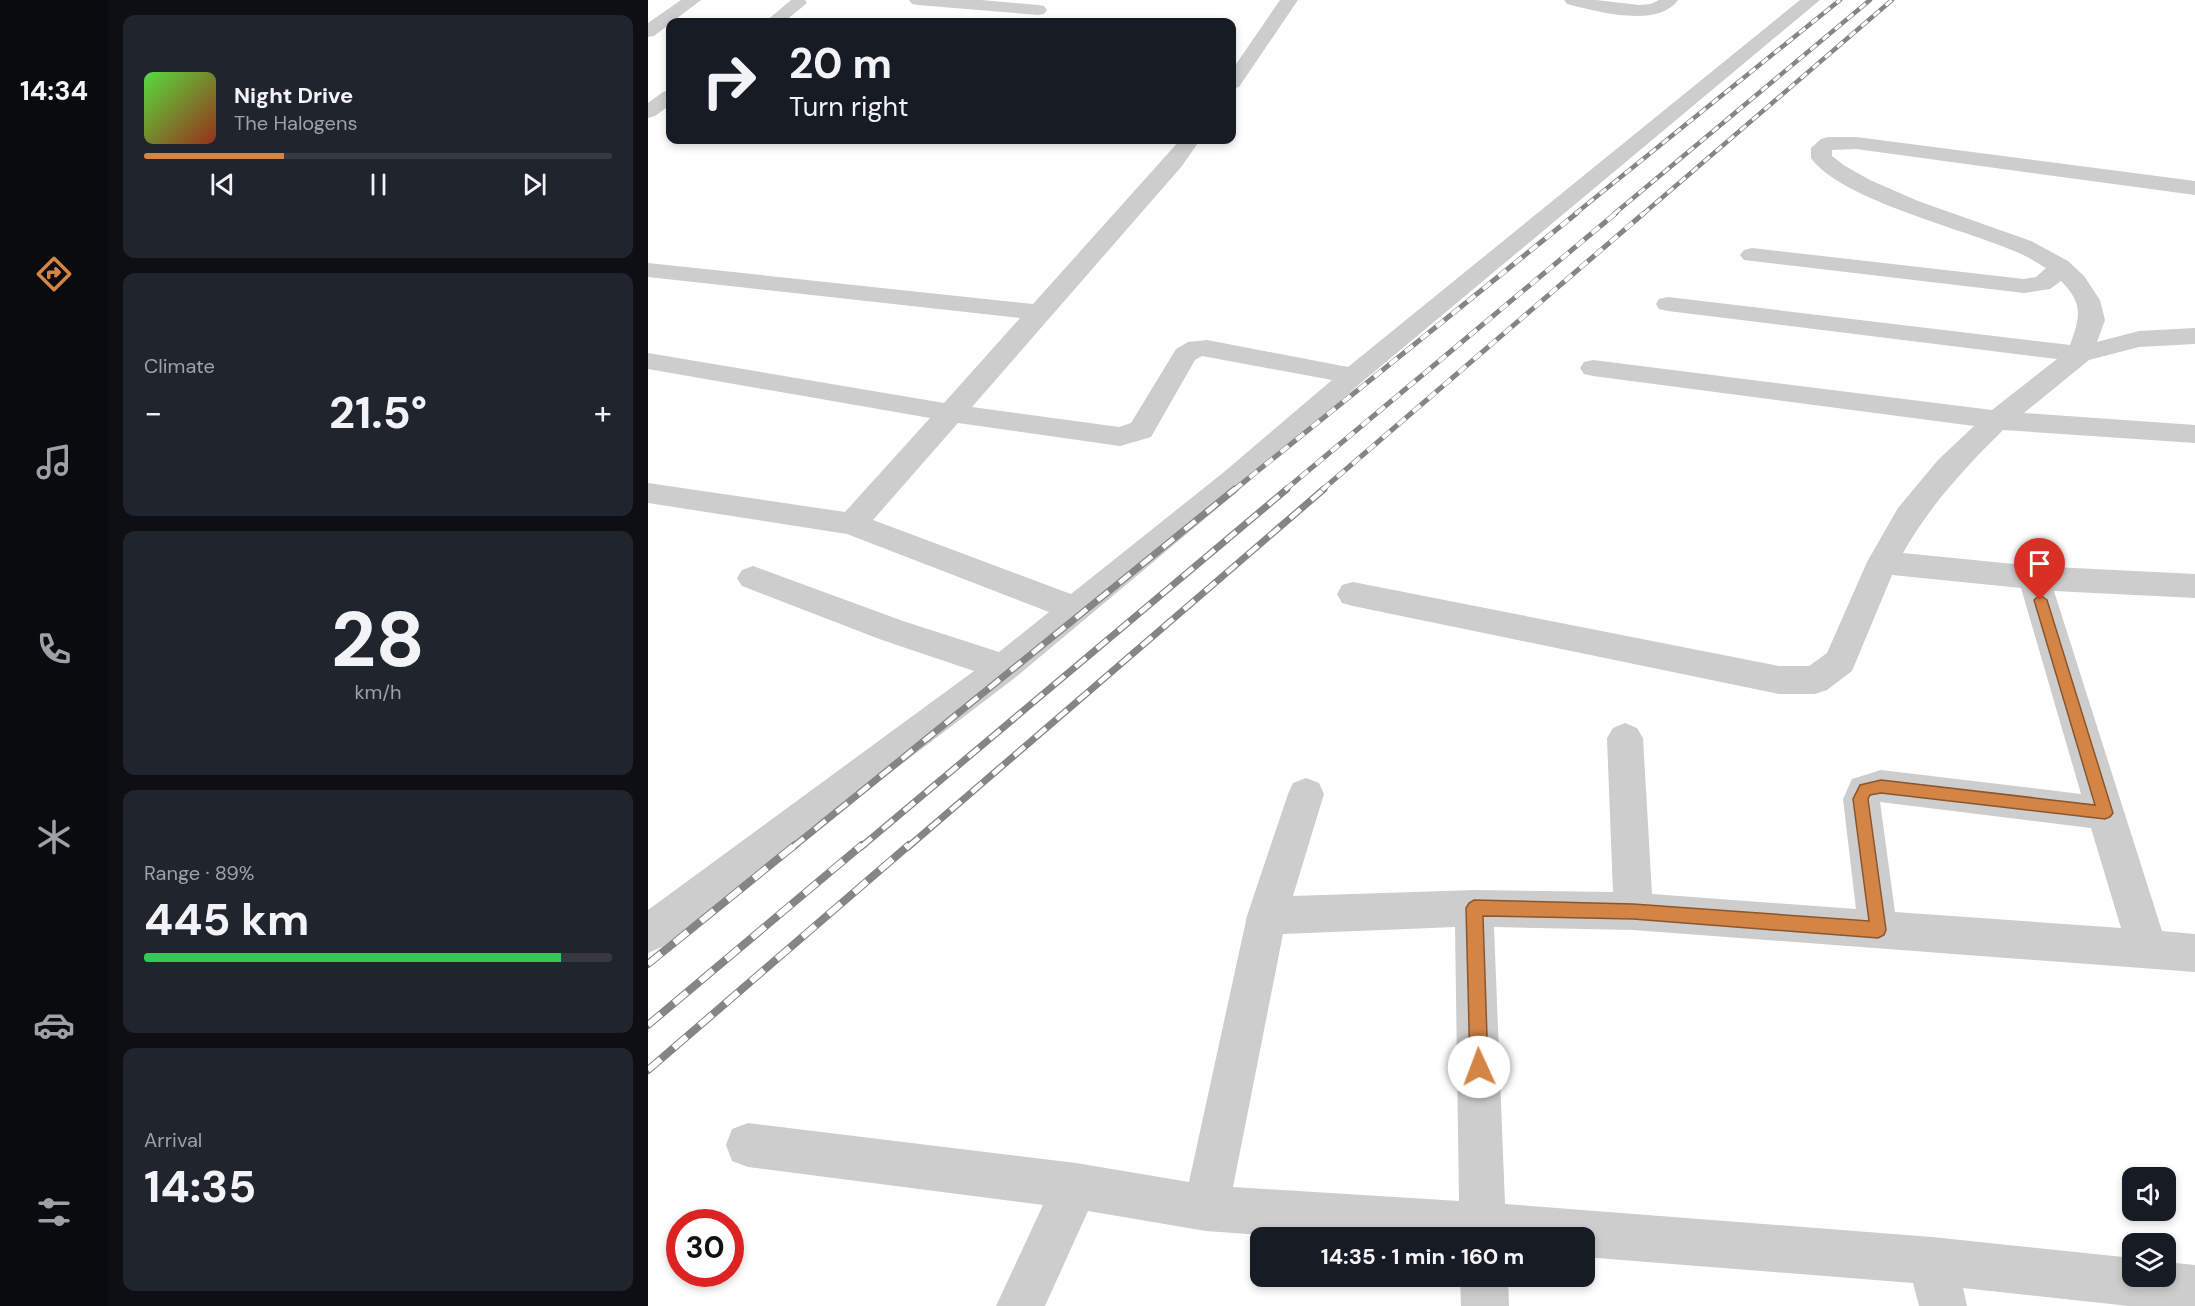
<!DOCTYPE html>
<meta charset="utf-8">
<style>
:root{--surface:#171b24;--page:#20242c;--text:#f1f3f6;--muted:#9ea1a6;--line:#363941;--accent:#d48445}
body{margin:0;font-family:"DM Sans",sans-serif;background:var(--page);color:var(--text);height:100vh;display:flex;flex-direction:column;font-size:22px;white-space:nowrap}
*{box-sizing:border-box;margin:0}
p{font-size:20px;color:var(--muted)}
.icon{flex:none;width:33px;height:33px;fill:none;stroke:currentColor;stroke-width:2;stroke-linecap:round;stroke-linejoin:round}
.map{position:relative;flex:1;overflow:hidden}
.panel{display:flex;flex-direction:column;gap:15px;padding:15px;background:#0d0f14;width:540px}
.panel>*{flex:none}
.guide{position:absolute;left:18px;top:18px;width:570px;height:126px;border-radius:12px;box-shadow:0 3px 9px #0003;background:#171b24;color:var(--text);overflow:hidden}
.tools{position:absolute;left:1474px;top:1167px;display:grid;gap:12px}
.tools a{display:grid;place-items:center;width:54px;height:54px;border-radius:12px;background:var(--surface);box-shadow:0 3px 9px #0003;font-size:30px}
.speed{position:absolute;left:18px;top:1209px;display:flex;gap:12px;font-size:30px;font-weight:700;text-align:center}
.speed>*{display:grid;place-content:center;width:78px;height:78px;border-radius:50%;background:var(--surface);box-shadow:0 3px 9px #0003;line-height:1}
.speed .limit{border:9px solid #d22;background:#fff;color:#111}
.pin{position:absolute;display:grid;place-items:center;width:51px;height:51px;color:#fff;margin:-62px -26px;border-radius:50% 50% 50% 0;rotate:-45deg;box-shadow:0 0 6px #0007}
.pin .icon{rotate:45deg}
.me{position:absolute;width:66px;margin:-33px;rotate:358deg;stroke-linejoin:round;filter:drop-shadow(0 0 4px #0008)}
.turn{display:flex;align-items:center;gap:21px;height:126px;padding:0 24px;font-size:27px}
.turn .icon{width:78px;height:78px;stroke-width:2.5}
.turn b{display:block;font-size:42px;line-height:51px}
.big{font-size:45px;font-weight:700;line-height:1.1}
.panel .card{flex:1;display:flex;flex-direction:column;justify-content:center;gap:9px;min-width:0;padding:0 21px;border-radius:12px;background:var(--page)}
.panel .dial{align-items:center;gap:0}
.dial b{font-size:78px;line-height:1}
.song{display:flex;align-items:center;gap:18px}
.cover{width:72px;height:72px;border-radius:9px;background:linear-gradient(135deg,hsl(110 70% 55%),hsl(10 70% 35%))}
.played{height:6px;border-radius:3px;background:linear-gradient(90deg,var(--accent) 30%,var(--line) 30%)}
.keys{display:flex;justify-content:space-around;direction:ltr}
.heat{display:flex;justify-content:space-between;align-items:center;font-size:33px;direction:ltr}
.charge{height:9px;border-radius:4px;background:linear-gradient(90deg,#34c759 89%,var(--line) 0)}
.trip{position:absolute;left:602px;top:1227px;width:345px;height:60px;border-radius:12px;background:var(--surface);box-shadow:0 3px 9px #0003;font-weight:700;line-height:60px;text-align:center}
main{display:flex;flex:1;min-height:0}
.tabs{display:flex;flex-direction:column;width:108px;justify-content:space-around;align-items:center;background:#090b0e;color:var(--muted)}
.tabs .icon{width:42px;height:42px}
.tabs .current{color:var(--accent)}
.tabs b{font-size:27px;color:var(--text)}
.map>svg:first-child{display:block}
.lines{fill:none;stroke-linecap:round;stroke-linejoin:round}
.minor{fill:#cdcdcd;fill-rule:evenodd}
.rail-far3-casing{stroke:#858585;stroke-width:4.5}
.rail-far2-casing{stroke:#858585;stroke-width:5}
.rail-far1-casing{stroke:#858585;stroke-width:7}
.rail-casing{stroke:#858585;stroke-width:8}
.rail-far3{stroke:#fff;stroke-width:3;stroke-dasharray:8;stroke-linecap:butt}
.rail-far2{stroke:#fff;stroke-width:4;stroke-dasharray:10;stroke-linecap:butt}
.rail-far1{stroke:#fff;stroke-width:4.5;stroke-dasharray:14;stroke-linecap:butt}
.rail{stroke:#fff;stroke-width:6;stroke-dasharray:17;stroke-linecap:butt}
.route{fill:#d48445;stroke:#8a562d;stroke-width:1.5}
</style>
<main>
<nav class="tabs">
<b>14:34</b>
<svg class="icon current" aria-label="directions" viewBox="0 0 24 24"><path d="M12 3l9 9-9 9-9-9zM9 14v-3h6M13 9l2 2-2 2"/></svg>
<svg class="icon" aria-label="music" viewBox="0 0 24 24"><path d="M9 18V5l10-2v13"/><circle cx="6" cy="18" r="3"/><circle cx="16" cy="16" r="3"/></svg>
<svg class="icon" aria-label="phone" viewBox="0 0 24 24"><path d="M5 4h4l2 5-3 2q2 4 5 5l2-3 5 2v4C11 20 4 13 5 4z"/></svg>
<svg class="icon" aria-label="climate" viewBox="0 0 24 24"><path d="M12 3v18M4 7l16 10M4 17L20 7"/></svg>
<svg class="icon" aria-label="car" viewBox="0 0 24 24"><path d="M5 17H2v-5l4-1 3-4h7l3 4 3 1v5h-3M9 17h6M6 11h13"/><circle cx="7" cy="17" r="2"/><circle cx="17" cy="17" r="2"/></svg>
<svg class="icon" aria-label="filters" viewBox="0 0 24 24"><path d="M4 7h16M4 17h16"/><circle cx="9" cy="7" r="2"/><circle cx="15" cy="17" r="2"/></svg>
</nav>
<section class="panel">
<div class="card">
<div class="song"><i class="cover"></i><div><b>Night Drive</b><p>The Halogens</p></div></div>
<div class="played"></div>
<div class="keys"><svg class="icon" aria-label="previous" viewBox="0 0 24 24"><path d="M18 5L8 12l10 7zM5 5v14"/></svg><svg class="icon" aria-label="pause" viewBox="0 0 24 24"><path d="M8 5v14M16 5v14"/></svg><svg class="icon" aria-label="next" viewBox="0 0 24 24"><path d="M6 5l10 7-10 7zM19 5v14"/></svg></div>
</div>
<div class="card"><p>Climate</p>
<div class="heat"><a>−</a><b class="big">21.5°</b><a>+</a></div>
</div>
<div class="card dial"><b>28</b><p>km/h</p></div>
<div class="card"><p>Range · 89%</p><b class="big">445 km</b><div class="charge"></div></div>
<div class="card"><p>Arrival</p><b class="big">14:35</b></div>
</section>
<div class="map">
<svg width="1547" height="1306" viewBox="0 0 1547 1306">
<rect width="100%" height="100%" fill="#fff"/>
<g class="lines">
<path class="minor" d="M33 0H53L6 36 0 37V23Z
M143 0H157L159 3 136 22H117Z
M261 0H333L390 5 396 6 399 10 396 14 390 15 270 5 264 4Z
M632 0H650L591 87 584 89V70Z
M916 0H948L991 5 1003 4 1011 0H1030C1010 29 947 11 919 4Z
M1152 0H1172L714 382 596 486 368 677 14 947 0 953V910L326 671 234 640 94 586 89 578 94 570 105 566 116 570 255 621 351 652 401 612 199 534 0 503V483L197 512 282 418 0 369V353L296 403 372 318 0 277V263L385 304 532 140H552L534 166 324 407 471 427 483 423 528 349 540 342 559 340 700 367ZM554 356 684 380 576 472 423 594 225 520 310 423 472 446 503 437 547 360Z
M22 90V105L7 116 0 118V103L15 92Z
M1180 137H1208L1547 181V195L1208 149 1184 150V156L1197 166 1222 180 1270 201 1383 241 1420 261 1436 276 1452 300 1457 320 1449 342 1491 331 1547 328V344L1491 347 1441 360 1376 413 1547 425V443L1355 430C1317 468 1282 505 1255 553L1386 566 1547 574V598L1406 591 1514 931 1547 934V972L985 930 846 927 857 1204 1284 1237 1485 1258V1276H1518V1262L1547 1265V1306H1481L1315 1288 1319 1306H1271L1265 1283 936 1257V1238H655L558 1231 440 1211 397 1306H348L395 1205 100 1167 84 1161 78 1145 84 1129 100 1123 428 1163 541 1182 599 916 640 794 645 783 658 778 671 783 676 794 645 896 826 890 965 892 959 738 965 728 977 723 989 728 995 738 1004 894 1208 909 1195 799 1204 779 1233 770 1433 794 1373 588 1244 575 1204 671 1179 690 1167 694H1131L705 606 694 603 689 594 694 585 705 582 1131 666H1161L1179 653 1219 562 1250 508 1290 460 1326 426 945 376 936 374 932 368 936 362 945 360 1344 410 1409 359 1020 311 1011 309 1008 304 1011 299 1020 297 1422 345C1432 317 1436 304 1413 281L1402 289 1376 293 1096 260 1092 255 1096 250 1104 248 1376 279 1388 277 1398 268C1388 262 1377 255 1366 251 1316 229 1193 200 1163 158V148L1173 139ZM1232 802 1443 828 1473 928 1247 912ZM807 927 811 1201 585 1187 635 934Z
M812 1276H860L861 1306H813Z"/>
<defs>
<path id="rail-far3" d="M927 214 1192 0
M966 214 1222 0
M995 214 1244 0"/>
<path id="rail-far2" d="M586 490 929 213
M637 490 968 213
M674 490 996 213"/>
<path id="rail-far1" d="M145 847 587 489
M213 847 639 489
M260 847 676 489"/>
<path id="rail" d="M0 964 147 845
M0 1025 214 845
M0 1070 261 845"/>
</defs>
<use href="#rail-far3" class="rail-far3-casing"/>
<use href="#rail-far2" class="rail-far2-casing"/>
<use href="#rail-far1" class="rail-far1-casing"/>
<use href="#rail" class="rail-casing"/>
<use href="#rail-far3" class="rail-far3"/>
<use href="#rail-far2" class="rail-far2"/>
<use href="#rail-far1" class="rail-far1"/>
<use href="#rail" class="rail"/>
</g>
<path class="route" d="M1392 595 1399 600 1465 813 1462 817 1457 819 1233 793 1222 795 1220 799 1238 930 1236 935 1230 938 985 919 835 916 840 1067 837 1073 831 1076 824 1073 822 1067 818 908 821 903 826 900 985 904 1221 921 1205 799 1212 785 1233 780 1447 805 1386 600Z"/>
</svg>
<div class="tools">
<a><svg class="icon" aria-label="sound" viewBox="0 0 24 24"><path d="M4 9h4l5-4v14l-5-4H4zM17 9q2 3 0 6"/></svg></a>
<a><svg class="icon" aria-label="layers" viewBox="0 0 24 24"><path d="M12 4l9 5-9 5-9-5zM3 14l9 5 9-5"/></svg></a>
</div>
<div class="speed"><div class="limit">30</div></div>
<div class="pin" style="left:1392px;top:600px;background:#d93025"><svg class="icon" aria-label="arrive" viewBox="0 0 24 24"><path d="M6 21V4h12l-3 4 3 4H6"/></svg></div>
<svg class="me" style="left:831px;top:1067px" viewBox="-20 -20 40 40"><circle r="19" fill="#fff"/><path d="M0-13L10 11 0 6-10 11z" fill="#d48445"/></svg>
<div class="trip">14:35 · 1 min · 160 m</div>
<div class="guide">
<div class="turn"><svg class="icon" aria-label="right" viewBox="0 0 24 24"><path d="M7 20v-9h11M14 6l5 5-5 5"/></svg><div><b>20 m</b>Turn right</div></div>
</div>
</div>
</main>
